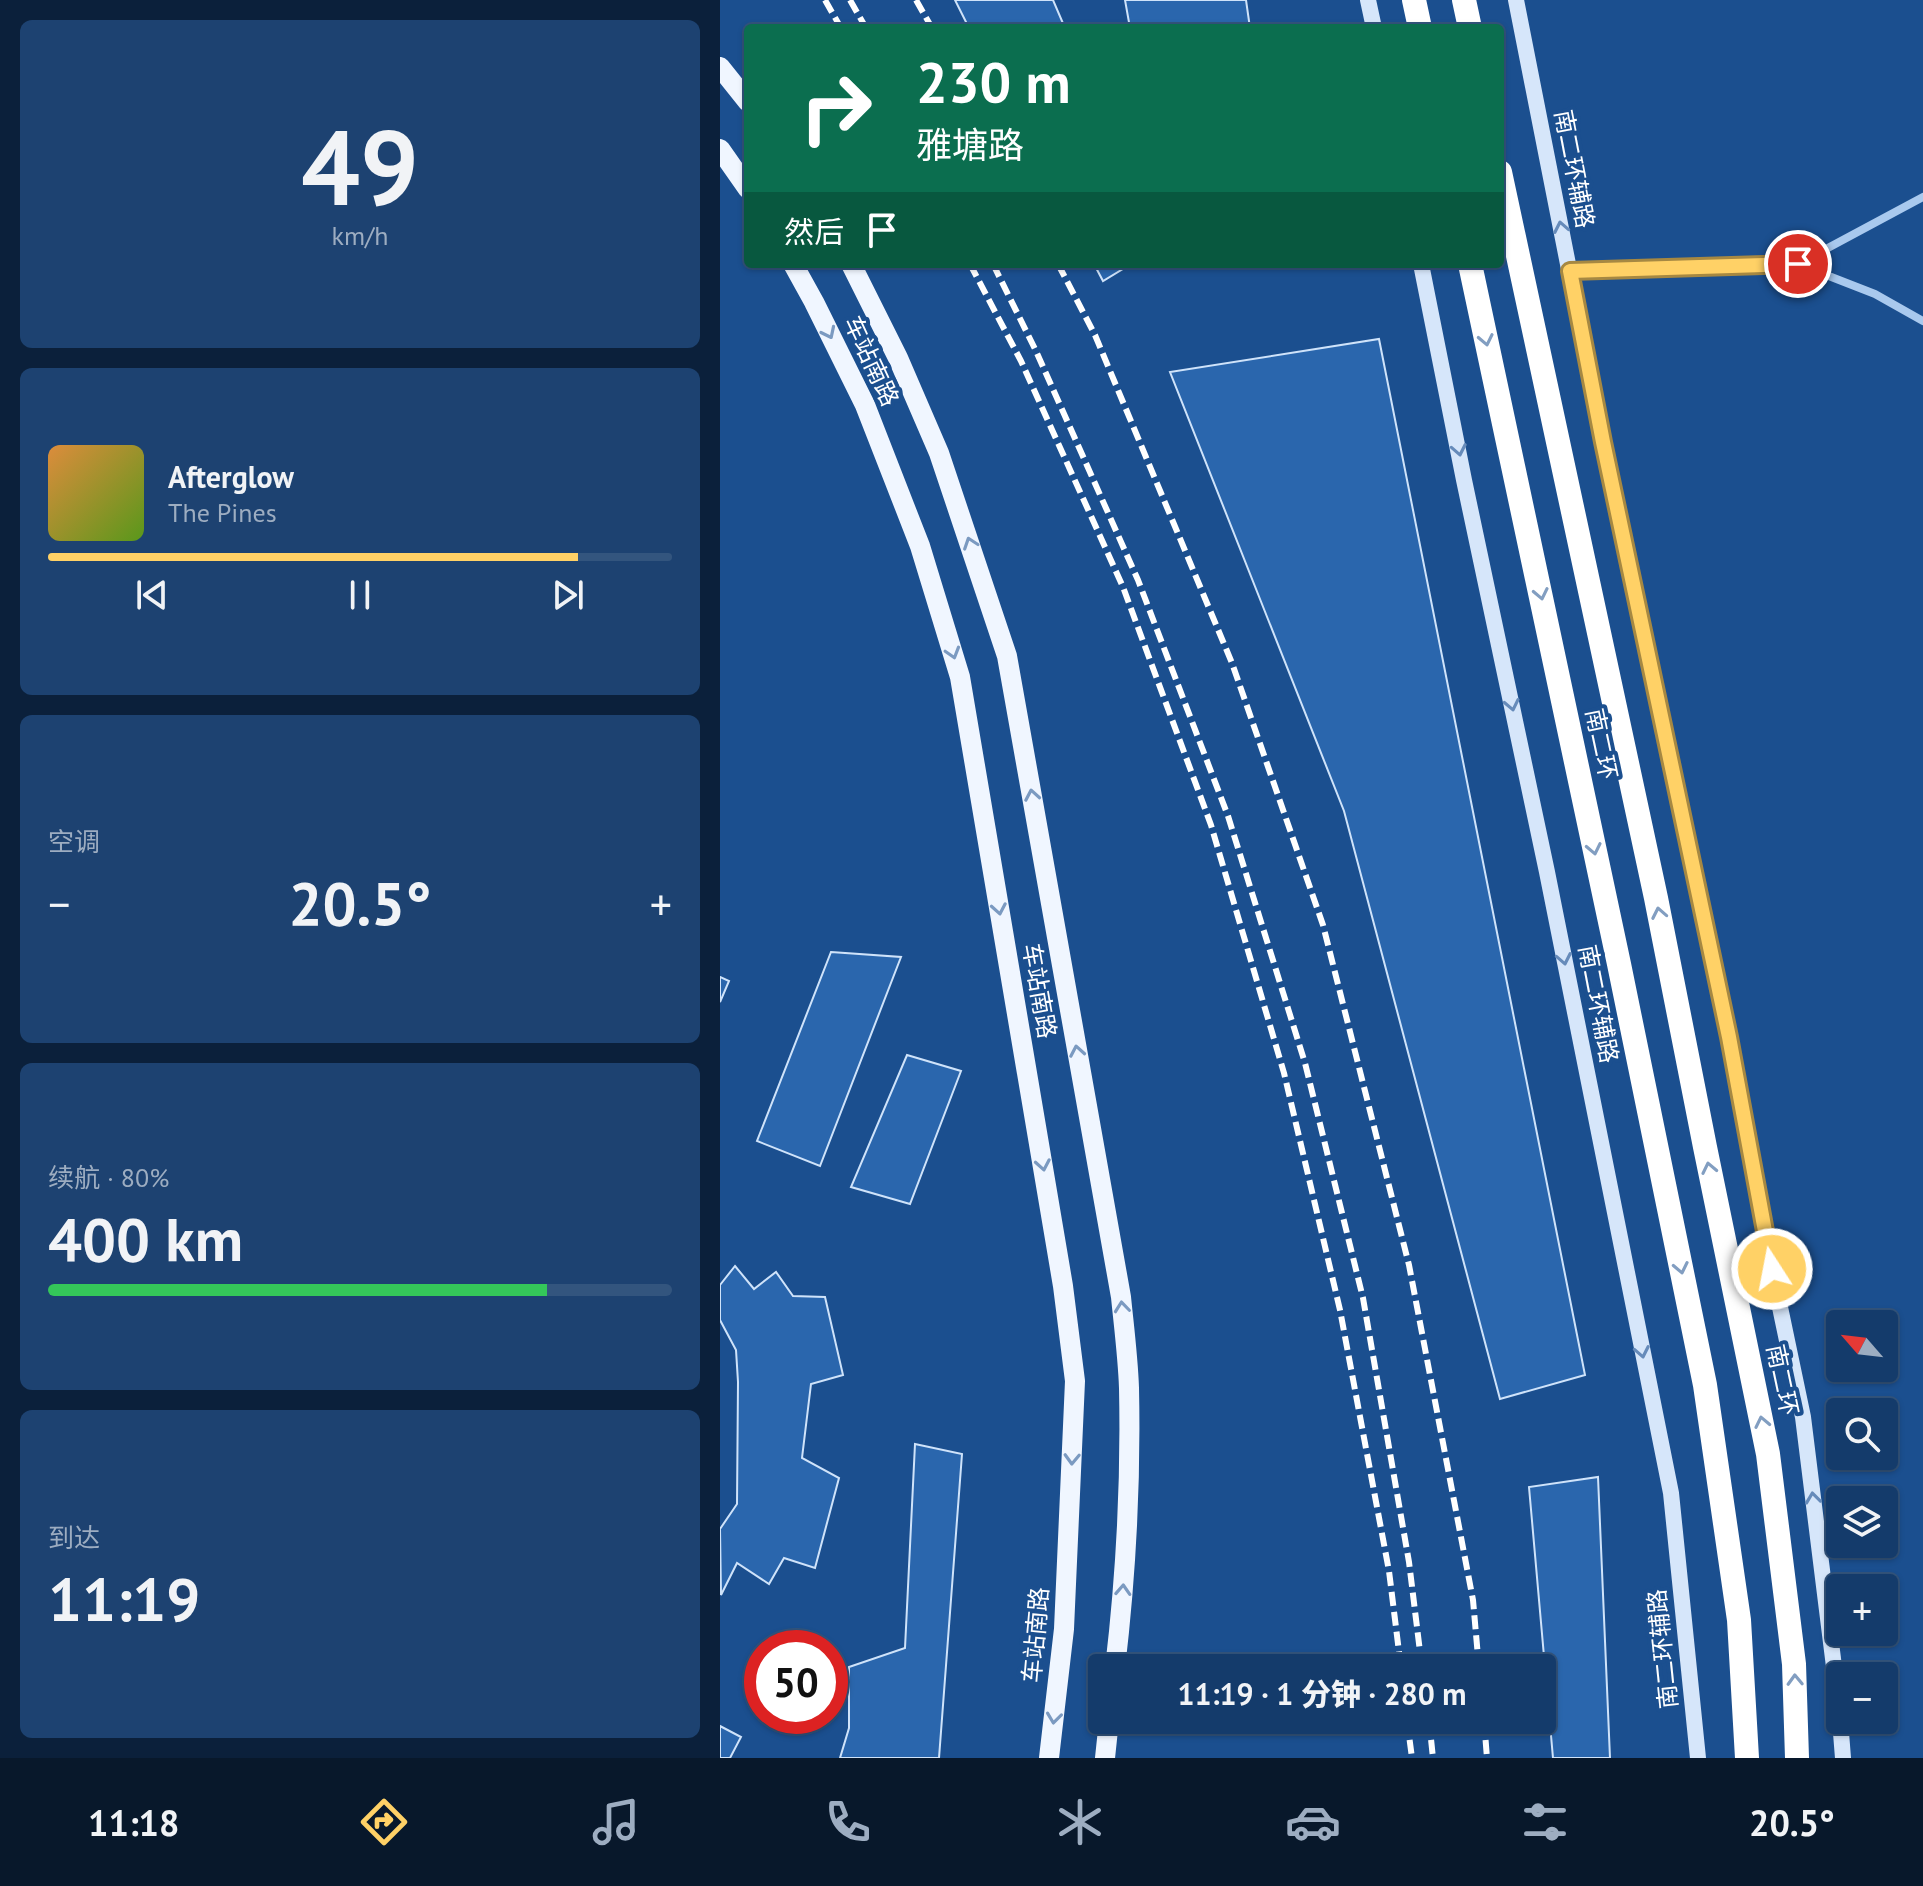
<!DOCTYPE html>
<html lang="zh">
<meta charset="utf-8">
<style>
:root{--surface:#143b6b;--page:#1d4271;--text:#f1f3f6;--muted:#9dadc1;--line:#33557e;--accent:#ffd166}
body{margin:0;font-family:"PT Sans","Noto Sans SC",sans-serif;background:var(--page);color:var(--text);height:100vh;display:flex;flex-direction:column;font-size:30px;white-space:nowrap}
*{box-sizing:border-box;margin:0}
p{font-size:26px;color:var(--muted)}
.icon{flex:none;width:44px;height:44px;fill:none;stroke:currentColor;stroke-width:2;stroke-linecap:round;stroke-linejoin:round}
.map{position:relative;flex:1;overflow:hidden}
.sheet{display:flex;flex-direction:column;gap:20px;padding:20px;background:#0b203b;width:720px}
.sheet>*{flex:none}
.top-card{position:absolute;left:24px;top:24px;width:760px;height:244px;border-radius:8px;box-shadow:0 2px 6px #0004,0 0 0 2px var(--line);background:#0b6e4f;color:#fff;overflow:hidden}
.needle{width:52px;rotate:298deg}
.buttons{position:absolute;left:1106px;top:1310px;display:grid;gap:16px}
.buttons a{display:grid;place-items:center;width:72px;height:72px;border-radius:8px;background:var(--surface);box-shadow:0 2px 6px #0004,0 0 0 2px var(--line);font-size:40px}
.speed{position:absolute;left:24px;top:1630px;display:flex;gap:16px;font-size:40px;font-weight:700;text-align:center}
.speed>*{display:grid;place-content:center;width:104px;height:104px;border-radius:50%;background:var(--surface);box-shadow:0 2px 6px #0004,0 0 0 2px var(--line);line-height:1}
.speed .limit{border:12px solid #d22;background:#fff;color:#111}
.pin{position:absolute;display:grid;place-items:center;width:68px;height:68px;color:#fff;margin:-34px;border:4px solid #fff;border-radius:50%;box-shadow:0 2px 8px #0007}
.me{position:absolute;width:88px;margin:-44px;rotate:349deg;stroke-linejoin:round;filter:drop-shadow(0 0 6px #0008)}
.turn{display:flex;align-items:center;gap:28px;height:168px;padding:0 40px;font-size:36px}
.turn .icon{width:104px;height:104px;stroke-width:2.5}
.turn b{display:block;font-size:56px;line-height:68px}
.then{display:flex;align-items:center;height:76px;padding:0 40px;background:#0003;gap:16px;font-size:30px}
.big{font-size:60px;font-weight:800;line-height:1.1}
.sheet .widget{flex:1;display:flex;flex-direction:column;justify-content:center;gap:12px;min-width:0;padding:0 28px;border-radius:12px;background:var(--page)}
.sheet .dial{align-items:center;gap:0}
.dial b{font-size:104px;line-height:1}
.song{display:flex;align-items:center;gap:24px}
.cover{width:96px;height:96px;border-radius:12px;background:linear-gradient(135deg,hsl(30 70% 55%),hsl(90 70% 35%))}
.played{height:8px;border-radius:4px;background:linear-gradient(90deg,var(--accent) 85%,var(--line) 85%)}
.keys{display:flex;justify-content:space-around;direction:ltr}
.heat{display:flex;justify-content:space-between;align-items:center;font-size:44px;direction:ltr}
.charge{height:12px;border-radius:6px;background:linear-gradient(90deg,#34c759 80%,var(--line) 0)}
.trip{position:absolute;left:368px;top:1654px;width:468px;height:80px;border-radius:8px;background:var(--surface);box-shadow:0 2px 6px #0004,0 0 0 2px var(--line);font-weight:800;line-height:80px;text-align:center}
.menu{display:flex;height:128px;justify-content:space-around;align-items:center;background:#08182b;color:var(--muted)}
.menu .icon{width:56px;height:56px}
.menu .active{color:var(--accent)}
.menu b{font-size:36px;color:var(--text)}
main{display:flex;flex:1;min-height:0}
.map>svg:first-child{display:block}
.building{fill:#2a66ad;stroke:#cfe3fa;stroke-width:2}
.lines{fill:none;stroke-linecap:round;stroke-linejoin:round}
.street{stroke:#a9c9ee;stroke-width:8}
.secondary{stroke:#d6e6fa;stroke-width:16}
.primary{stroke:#f0f6ff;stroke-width:20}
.highway{stroke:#fff;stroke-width:24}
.rail{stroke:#fff;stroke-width:6;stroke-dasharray:14 6;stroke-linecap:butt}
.oneway{stroke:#668bba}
.oneway2{stroke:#7b9ac1}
.oneway3{stroke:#829ec1}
.route-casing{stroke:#a68842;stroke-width:20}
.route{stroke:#ffd166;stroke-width:14}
.labels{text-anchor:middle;stroke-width:8;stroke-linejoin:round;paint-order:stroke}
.street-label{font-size:24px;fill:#fff;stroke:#1b4f8f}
</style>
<main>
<section class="sheet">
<div class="widget dial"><b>49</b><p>km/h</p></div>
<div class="widget">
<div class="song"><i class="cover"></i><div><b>Afterglow</b><p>The Pines</p></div></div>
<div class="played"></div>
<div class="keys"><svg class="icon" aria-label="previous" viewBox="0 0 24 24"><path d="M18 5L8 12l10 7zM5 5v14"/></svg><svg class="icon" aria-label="pause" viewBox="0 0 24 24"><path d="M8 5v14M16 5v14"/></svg><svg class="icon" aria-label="next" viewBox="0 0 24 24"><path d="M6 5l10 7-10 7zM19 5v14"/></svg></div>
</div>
<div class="widget"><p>空调</p>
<div class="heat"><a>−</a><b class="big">20.5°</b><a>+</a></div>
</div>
<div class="widget"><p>续航 · 80%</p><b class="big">400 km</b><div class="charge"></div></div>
<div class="widget"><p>到达</p><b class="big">11:19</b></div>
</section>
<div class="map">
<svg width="1203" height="1758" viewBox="0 0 1203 1758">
<rect width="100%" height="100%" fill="#1b4f8f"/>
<path class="building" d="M235 0H333L345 28H249Z
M405 0H526L530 28H410Z
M374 264H411L383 281Z
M659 339 865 1375 780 1399 624 811 450 372Z
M111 952 181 957 100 1166 37 1141Z
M0 977 9 981 0 1002Z
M187 1055 241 1071 190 1204 131 1187Z
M15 1266 34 1289 56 1272 73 1296 105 1297 123 1375 91 1384 82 1458 119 1478 95 1568 64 1558 49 1584 17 1563 1 1595 0 1529 17 1504 18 1382 16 1350 0 1320V1285Z
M195 1444 242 1454 219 1758H120L129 1728V1667L185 1648Z
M878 1477 890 1758H833L809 1487Z
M0 1726 21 1737 10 1758H0Z"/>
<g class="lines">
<path class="street" d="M1078 264 1203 197
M850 271 1078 264 1155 294 1203 321"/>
<path class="secondary" d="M648 0 654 28
M796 0 883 442 1009 1037 1052 1269 1083 1417 1120 1715
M701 264 744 480 827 872 951 1493 978 1758
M1120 1720 1123 1758"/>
<path class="primary" d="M0 67 28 102
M0 149 28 189
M73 264 94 302 145 405 200 546 240 677 343 1286 355 1381 344 1629 329 1758
M131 264 178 358 219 453 287 656 401 1297C404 1327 408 1358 409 1388 411 1481 406 1575 395 1668
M385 1758 389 1720"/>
<path class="highway" d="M694 0 700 28
M744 0 750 28
M780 172 936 898 985 1147 1048 1454 1074 1664 1077 1758
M750 264 899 964 985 1385 1019 1620 1027 1758"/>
<path class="rail" d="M105 0 121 28
M130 0 146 28
M196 0 212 28
M250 264 301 361 403 587 491 825 564 1073 620 1310 669 1571 681 1668
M273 264 316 351 418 580 508 816 585 1063 643 1298 689 1562 702 1668
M338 264 375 335 512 663 603 925 689 1265 753 1600 759 1668
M687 1720 692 1758
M709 1720 713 1758
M764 1720 767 1758"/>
</g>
<defs><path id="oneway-chevron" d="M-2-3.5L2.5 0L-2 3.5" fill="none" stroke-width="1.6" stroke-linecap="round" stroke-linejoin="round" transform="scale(2)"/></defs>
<g class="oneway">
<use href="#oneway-chevron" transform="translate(841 227) rotate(-101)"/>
<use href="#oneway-chevron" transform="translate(739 450) rotate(79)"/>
<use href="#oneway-chevron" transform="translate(792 705) rotate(78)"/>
<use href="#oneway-chevron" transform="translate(844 959) rotate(79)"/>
<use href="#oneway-chevron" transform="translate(922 1352) rotate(79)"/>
<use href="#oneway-chevron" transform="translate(1093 1498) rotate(-97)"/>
</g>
<g class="oneway2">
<use href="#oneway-chevron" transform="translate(109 333) rotate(64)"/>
<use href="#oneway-chevron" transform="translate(250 543) rotate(-109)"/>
<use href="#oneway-chevron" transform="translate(233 653) rotate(73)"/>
<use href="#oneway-chevron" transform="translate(312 795) rotate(-100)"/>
<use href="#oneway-chevron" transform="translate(279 909) rotate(80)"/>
<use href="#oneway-chevron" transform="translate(357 1051) rotate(-100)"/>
<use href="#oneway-chevron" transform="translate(323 1165) rotate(80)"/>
<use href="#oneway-chevron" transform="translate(402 1307) rotate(-96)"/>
<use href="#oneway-chevron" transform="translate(352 1459) rotate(92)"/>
<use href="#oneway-chevron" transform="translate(403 1590) rotate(-87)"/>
<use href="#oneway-chevron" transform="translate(334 1718) rotate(97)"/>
</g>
<g class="oneway3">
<use href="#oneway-chevron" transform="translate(766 340) rotate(78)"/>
<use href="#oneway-chevron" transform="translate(821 594) rotate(78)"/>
<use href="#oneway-chevron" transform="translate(874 849) rotate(78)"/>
<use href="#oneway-chevron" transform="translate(939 913) rotate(-101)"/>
<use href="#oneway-chevron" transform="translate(989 1168) rotate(-102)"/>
<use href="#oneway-chevron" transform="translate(961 1268) rotate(78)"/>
<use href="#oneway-chevron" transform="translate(1042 1422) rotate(-102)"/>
<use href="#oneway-chevron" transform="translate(1075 1680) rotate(-92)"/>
</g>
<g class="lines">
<defs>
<path id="route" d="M1052 1269 1009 1037 883 442 850 271 1078 264"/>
</defs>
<use href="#route" class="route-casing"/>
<use href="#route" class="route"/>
</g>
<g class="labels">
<g class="street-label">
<text transform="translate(854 169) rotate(79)" y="8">南二环辅路</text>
<text transform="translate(151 361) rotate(65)" y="8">车站南路</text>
<text transform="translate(881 744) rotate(78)" y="8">南二环</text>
<text transform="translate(319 991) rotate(80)" y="8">车站南路</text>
<text transform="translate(878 1004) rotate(79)" y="8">南二环辅路</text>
<text transform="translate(1062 1380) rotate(78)" y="8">南二环</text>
<text transform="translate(316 1635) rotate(-85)" y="8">车站南路</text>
<text transform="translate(943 1649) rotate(-96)" y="8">南二环辅路</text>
</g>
</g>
</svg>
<div class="buttons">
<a><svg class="needle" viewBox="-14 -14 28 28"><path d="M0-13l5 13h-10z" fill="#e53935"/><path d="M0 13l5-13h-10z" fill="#9dadc1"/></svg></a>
<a><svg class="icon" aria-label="search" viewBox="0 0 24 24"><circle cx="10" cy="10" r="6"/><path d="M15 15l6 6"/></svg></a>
<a><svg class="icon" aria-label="layers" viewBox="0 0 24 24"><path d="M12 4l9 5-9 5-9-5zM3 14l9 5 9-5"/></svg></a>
<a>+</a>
<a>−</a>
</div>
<div class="speed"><div class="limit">50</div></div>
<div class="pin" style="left:1078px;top:264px;background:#d93025"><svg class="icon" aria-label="arrive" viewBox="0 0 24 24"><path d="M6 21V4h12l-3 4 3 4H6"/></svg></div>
<svg class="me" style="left:1052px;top:1269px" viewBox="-20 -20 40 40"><circle r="17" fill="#ffd166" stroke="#fff" stroke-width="3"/><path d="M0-11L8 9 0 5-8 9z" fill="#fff"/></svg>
<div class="trip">11:19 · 1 分钟 · 280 m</div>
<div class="top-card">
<div class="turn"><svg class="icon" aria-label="right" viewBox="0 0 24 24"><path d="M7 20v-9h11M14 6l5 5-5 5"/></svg><div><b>230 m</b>雅塘路</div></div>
<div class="then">然后<svg class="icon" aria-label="arrive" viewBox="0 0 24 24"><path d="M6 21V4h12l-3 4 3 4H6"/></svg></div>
</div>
</div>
</main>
<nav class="menu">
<b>11:18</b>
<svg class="icon active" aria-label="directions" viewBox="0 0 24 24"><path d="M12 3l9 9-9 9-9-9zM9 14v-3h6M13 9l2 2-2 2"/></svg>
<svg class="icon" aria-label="music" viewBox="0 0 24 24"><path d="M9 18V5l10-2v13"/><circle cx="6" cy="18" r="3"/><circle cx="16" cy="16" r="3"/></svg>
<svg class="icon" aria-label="phone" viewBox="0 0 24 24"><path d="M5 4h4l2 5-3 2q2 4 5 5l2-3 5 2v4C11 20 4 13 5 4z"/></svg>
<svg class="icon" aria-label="climate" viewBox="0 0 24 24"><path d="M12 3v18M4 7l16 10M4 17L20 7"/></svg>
<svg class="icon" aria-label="car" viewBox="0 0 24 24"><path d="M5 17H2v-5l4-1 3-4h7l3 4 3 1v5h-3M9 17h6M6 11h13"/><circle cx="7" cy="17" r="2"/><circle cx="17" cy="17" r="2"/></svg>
<svg class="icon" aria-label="filters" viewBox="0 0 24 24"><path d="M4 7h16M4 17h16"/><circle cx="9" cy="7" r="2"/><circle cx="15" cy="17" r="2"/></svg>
<b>20.5°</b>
</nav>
